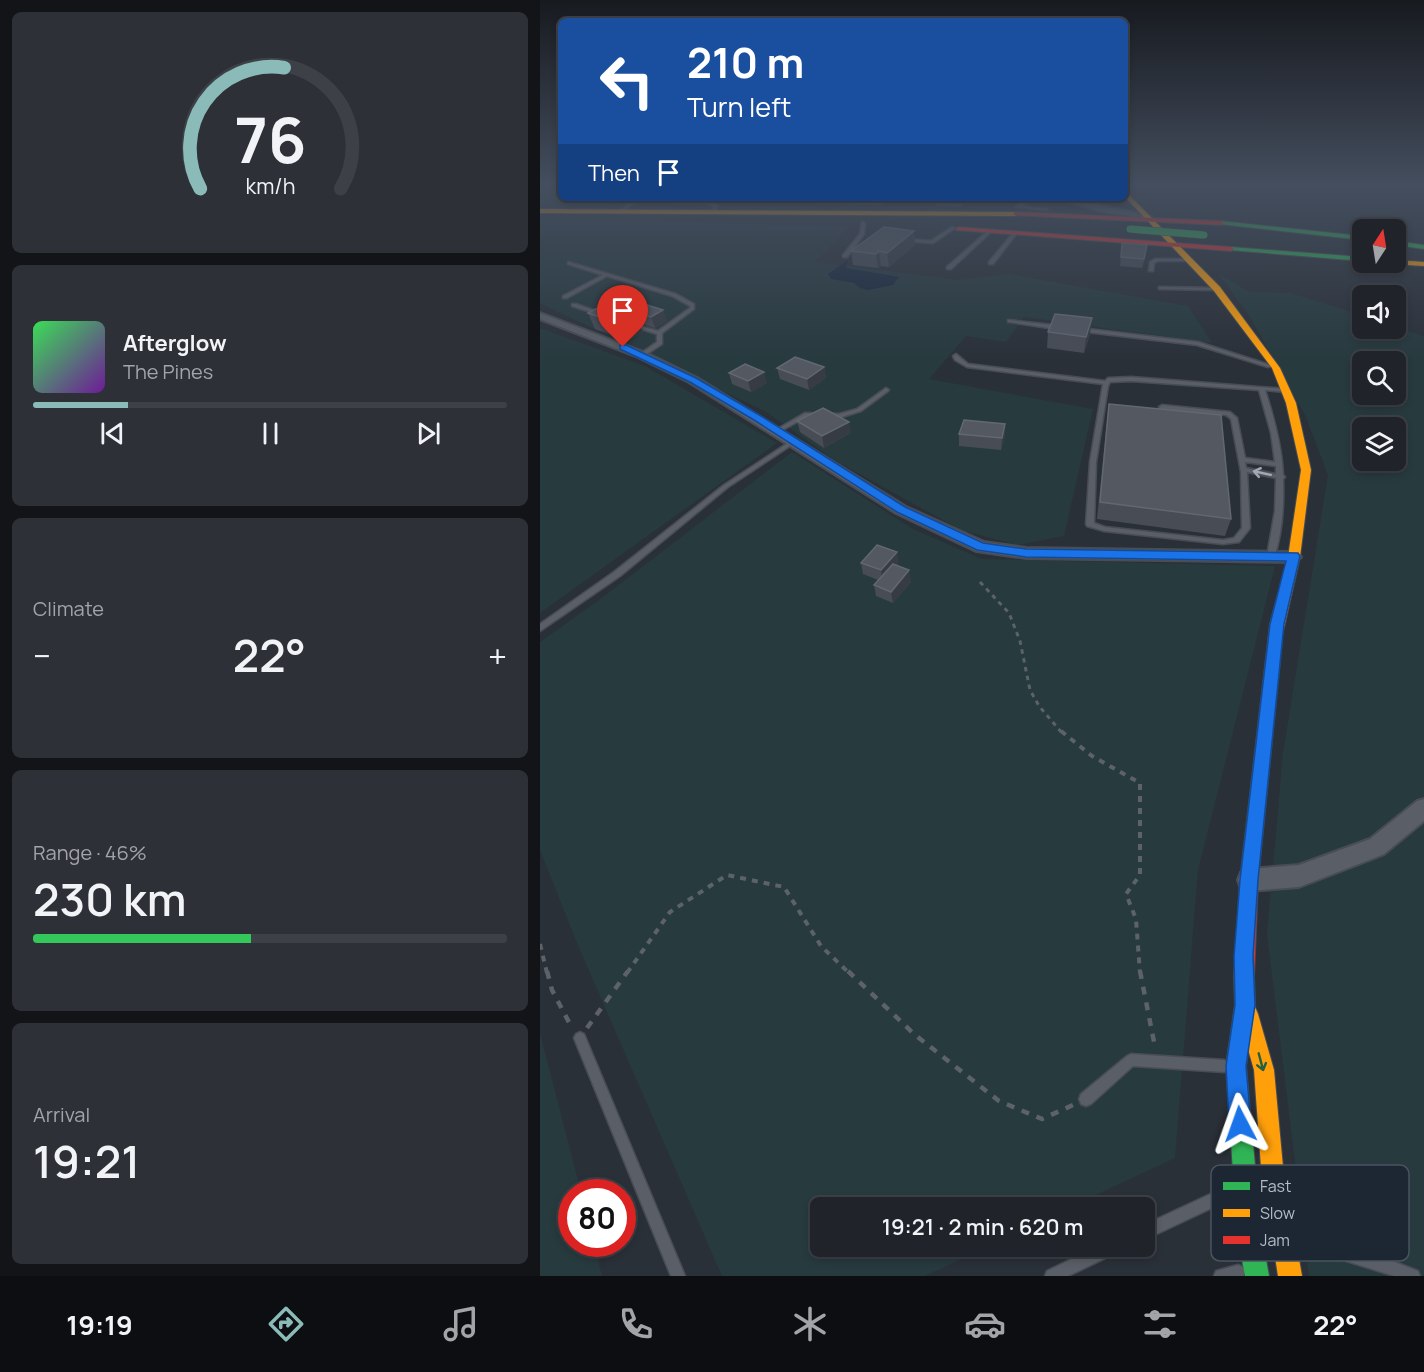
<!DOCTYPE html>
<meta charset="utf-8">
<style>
:root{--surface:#20242a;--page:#2d3036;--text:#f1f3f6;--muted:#a2a4a8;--line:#3d4147;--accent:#8bbbb9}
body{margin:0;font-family:Manrope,sans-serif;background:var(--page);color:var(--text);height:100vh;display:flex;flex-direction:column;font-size:22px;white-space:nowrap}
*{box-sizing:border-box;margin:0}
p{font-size:20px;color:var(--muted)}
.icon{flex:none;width:33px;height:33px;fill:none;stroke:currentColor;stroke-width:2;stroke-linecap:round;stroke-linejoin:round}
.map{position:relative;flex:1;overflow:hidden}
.panel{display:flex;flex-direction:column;gap:12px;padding:12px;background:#121417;width:540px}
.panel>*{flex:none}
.top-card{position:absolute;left:18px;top:18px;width:570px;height:183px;border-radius:9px;box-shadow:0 3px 9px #0003,0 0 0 2px var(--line);background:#1a4fa0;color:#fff;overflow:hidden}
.needle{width:39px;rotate:12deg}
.fabs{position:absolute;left:812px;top:219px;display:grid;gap:12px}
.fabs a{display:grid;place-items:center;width:54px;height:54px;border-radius:9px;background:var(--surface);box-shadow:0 3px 9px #0003,0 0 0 2px var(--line);font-size:30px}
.speed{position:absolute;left:18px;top:1179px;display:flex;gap:12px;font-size:30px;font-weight:700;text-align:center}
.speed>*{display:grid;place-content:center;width:78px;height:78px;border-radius:50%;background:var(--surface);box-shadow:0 3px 9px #0003,0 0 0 2px var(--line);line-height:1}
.speed .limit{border:9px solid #d22;background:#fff;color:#111}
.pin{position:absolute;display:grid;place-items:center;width:51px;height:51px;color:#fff;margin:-62px -26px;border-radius:50% 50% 50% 0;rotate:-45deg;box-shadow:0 0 6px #0007}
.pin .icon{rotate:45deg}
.me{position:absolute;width:66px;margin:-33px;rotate:356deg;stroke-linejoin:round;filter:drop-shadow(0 0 4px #0008)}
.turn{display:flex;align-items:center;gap:21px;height:126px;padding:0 30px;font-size:27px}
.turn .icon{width:78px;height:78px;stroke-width:2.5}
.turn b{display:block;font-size:42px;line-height:51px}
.then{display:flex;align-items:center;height:57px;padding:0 30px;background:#0003;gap:12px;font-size:22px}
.big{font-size:45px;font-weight:600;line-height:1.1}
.panel .card{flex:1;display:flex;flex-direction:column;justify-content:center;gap:9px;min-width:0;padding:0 21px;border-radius:9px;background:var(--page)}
.panel .dial{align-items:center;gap:0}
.dial svg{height:156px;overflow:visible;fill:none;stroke:var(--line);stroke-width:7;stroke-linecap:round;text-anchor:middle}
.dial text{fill:var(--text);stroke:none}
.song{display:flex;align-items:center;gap:18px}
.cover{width:72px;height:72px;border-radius:9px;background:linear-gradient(135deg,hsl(130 70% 55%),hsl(280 70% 35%))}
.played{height:6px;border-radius:3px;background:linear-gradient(90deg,var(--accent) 20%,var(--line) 20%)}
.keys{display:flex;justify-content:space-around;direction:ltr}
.heat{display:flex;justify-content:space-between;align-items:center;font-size:33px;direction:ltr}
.charge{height:9px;border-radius:4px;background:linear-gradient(90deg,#34c759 46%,var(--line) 0)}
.trip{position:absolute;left:270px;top:1197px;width:345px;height:60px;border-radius:9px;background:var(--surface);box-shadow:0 3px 9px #0003,0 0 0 2px var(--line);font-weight:600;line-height:60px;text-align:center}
.menu{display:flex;height:96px;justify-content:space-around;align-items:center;background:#0d0e11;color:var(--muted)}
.menu .icon{width:42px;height:42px}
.menu .on{color:var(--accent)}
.menu b{font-size:27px;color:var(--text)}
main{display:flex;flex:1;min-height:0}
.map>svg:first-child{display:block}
.green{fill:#273a3e;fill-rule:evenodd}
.water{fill:#19273c}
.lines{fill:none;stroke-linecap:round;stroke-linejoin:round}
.lane-casing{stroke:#484c55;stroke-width:3}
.street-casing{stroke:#484c55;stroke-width:4}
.fast-casing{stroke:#484c55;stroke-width:2}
.slow-casing{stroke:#484c55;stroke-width:2}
.jam-casing{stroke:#484c55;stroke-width:2}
.path-far2{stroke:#5c6268;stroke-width:3;stroke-dasharray:4.5 4.5;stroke-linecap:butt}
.path-far1{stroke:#5c6268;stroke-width:4;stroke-dasharray:6 6;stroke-linecap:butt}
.path{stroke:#5c6268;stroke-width:4.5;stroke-dasharray:8 8;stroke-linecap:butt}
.lane{fill:#5a5e66;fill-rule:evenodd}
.street{fill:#5a5e66;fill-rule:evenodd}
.fast{fill:#30b455;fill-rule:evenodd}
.slow{fill:#ff9f0a;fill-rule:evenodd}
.jam{fill:#e5322d;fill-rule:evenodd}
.fast-bridge-casing{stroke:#484c55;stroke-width:8;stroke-linecap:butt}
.fast-bridge{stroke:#30b455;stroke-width:7}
.wall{fill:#474c55}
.shaded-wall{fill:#373c44}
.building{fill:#535861;stroke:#626872;stroke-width:1.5}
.oneway{stroke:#a2a9b5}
.oneway2{stroke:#255f41}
.route{fill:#1a73e8;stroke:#114b97;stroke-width:1.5}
.key{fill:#1d2633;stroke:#4a5360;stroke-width:1.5}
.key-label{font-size:16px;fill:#b4bcc9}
</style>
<main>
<section class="panel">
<div class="card dial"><svg viewBox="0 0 100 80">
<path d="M14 69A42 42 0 1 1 86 69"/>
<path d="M14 69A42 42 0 0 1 57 7" stroke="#8bbbb9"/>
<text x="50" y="56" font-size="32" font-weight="700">76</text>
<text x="50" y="72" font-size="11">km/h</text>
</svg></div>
<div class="card">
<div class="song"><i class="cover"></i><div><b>Afterglow</b><p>The Pines</p></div></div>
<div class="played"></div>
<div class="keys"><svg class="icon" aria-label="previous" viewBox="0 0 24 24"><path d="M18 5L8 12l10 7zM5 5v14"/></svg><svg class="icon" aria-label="pause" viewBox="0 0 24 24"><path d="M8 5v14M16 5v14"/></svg><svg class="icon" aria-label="next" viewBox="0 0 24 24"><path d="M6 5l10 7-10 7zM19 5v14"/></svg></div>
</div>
<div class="card"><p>Climate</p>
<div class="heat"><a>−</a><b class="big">22°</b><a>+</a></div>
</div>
<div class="card"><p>Range · 46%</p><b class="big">230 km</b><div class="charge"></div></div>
<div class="card"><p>Arrival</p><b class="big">19:21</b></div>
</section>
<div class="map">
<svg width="884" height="1276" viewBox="0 0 884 1276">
<rect width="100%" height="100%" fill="#2a3038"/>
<path class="green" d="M0 184H21V198H99L78 207 0 204Z
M0 217 309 227 274 262 418 280 468 274 648 306 672 343 484 317 466 342 426 336 389 379 553 409 524 536 477 545 421 530 296 461 228 413 0 303Z
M678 273 709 292 750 293 822 315V328L855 327 884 336V1276H769L727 934 743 753 788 475 766 417 710 317ZM822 362H855V394H822ZM822 428H855V460H822Z
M0 328 105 366 237 443 0 613Z
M252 452 373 529 442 559 735 566 658 870 635 1158 530 1207 280 1208V1246L447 1247 385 1276H182L37 943 0 850V642L59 600Z
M0 1033 41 1192H32V1244H54L62 1276H0Z"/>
<path class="water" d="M308 260 306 268 359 277 353 285 328 290 320 288 314 283 291 279 288 274Z"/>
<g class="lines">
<defs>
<path id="lane" d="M184 198 341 202 343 203 341 204 186 199Z
M489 198H494L481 206 508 209 506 210 475 207Z
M100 199 168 201 178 206 173 213 171 212 174 206 167 203 100 201 92 204 82 213 79 212 90 202Z
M322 222 325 223 324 234 307 257H303V255L320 234Z
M412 227 415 228 393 243 366 241 364 240 366 239 391 241Z
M449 230 452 231 411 269H407V267Z
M474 232 477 233 453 264H449V262Z
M615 259H649L651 260 649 261H618L614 263 613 271H609L610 262Z
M28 262 136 294 154 304V309L122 333V344L104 356H100V354L117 342V334L89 325V323L118 331 150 308V306L132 296 67 276 27 298H23V296L63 275 28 264Z
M621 287 677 288 679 289 677 290 619 289V287Z
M32 304H36L64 314 60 315 32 306Z
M468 320 522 326 525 328 522 330 470 322H468Z
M540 328 658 342 733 366 728 367 657 345 538 331V329Z
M416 354 428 364 565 381 568 378 591 377 746 389 747 390 744 392 725 390C734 418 742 447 743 475L745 477 743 479C744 504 742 534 734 558L731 559 727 556 735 511 736 478 707 472 710 528 699 542 683 544 564 531 547 526 546 524 550 462 563 384 427 367 415 360 413 356ZM591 381 719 390 731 433 735 462 705 458 697 418 690 412 622 405 619 407 622 409 686 415 691 419 701 472 702 528 694 538 683 540 565 527 554 523 556 462 568 386 570 382ZM705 462 736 466V474L706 468Z
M346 388 349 390 348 391 321 411 299 418 268 416 239 432H235L234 431 265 413 299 414 317 409Z
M254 439 256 440V442L188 487 80 576 0 631V624L74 572 184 485Z
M40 1032 44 1034 145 1276H131L34 1038 36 1034Z
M591 1054 684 1060 688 1062 690 1066 688 1070 684 1072 593 1066 551 1104 546 1106 541 1104 539 1099 541 1094 587 1056Z
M690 1185 695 1187 697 1192 695 1197 604 1240V1225Z
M762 1233 839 1256 878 1271 880 1276H854L762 1247 757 1245 755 1240 757 1235Z
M558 1246H582L580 1251 528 1276H505L507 1271Z
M698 1265 703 1267 705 1272 704 1276H674L676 1271Z"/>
<path id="street" d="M517 198H529L612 217 608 219 560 211Z
M0 313 106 353 157 378 366 507 444 542 486 548 754 552 761 557 754 562 486 558 436 551 356 513 149 382 98 357 0 319Z
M884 799V821L844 854 837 857 759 887 709 891 701 888 698 880 701 872 709 869 759 865 830 839 877 801Z"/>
<path id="fast" d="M681 221 822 236V240L679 224Z
M855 241 884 245V249L855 245Z
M691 247 822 257V261L689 250Z
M704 967 711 970 714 977 715 1005 706 1066 721 1232 729 1276H705L697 1232 686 1066 695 1005 694 977 697 970Z"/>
<path id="slow" d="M585 191 680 287 740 368 756 403 771 470 760 557 740 645H730L728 641 730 624 748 557 761 470 746 403 732 368 674 291 585 197Z
M0 209 475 212 478 214 475 216 0 213Z
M855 260 884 262V266L852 264Z
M708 1004 715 1007 718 1014 734 1070 743 1167 762 1276H738L721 1167 714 1070 698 1014 701 1007Z"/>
<path id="jam" d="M475 212 681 221 684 223 681 225 473 215Z
M418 227 691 247 694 249 691 251 416 230Z
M735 636 740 637 742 641 718 880 714 977 711 984 704 987 697 984 694 977 700 880 728 641 730 637Z"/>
</defs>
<use href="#lane" class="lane-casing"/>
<use href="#street" class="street-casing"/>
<use href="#fast" class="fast-casing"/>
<use href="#slow" class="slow-casing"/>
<use href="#jam" class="jam-casing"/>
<path class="path-far2" d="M440 582 469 613 480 641 490 690 499 706 522 733"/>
<path class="path-far1" d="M521 731 552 756 600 783V875L586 894 596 919 600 973
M0 944 7 973
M87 973 130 912 187 875 244 887 281 946 309 973"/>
<path class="path" d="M7 971 12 990 32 1028
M308 971 374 1034 459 1101 502 1119 533 1105
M600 971 615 1047
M47 1028 88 971"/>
<use href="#lane" class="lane"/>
<use href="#street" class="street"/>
<use href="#fast" class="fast"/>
<use href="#slow" class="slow"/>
<use href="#jam" class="jam"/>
<defs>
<path id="fast-bridge" d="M590 229 664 235"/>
</defs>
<use href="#fast-bridge" class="fast-bridge-casing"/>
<use href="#fast-bridge" class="fast-bridge"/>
</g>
<path class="wall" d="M395 198H432L421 207 396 206Z
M374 231 375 245 349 267 341 266 338 268 313 265 311 251Z
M582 243 606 254 602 268 580 266Z
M74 306 127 321 115 328 99 323 103 332 88 340 55 329 48 313 76 309Z
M508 332 550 334 544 353 507 348Z
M284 367 286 378 269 390 240 379 237 368Z
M189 373 227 383 211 392 192 384Z
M569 404 691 519 685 536 557 519 567 421Z
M257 421 311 433 284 448 260 432Z
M465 424V436L461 450 419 446V434Z
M357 552 358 564 357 565 371 582 353 603 336 596 334 585 338 580 323 574 321 563Z"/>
<path class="shaded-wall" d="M421 198H432L421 207Z
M374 231 375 245 349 267 347 253Z
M339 251 341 266 338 268 336 254Z
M123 310 127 321 115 328 111 317Z
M96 316 103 332 88 340 81 324Z
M552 318 550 334 544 353 546 337Z
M284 367 286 378 269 390 267 379Z
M224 372 227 383 211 392 208 381Z
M309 422 311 433 284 448 282 436Z
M465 424V436L461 450 462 438Z
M357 552 358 564 342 582 341 570Z
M369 570 371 582 353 603 351 592Z"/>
<path class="building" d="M344 227 374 231 347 253 339 251 336 254 311 251Z
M582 243 607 245 604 259 581 257Z
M88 299 123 310 111 317 74 306Z
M63 305 96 316 81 324 48 313Z
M515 314 552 318 546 337 508 332Z
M255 357 284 367 267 379 237 368Z
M205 364 224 372 208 381 189 373Z
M569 404 681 415 691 519 560 502Z
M283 408 309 422 282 436 257 421Z
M424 420 465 424 462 438 419 434Z
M337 545 357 552 341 570 321 563Z
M353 564 369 570 351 592 334 585Z"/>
<defs><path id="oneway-shaft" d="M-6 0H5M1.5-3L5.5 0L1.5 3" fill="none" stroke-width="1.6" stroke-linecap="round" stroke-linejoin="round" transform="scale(1.5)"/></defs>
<use class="oneway" href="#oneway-shaft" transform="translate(722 473) rotate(-168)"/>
<use class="oneway2" href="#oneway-shaft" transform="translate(721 1062) rotate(75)"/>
<linearGradient id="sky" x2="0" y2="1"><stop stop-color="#171a1f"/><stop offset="0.51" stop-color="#444e5e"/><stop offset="1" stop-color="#444e5e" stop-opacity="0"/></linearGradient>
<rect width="884" height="362" fill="url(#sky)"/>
<path class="route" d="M80 345H86L156 378 221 416 365 507 443 543 486 549 758 553 760 556 744 624 718 880 713 956 715 1005 706 1066 711 1124 708 1131 700 1135 692 1131 689 1124 686 1066 695 1005 694 956 700 880 730 624 746 561 486 557 437 550 357 512 214 420 150 382 80 349Z"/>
<rect x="671" y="1165" width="198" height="96" rx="9" class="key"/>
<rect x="683" y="1182" width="27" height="8" fill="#30b455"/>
<rect x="683" y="1209" width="27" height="8" fill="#ff9f0a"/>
<rect x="683" y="1236" width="27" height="8" fill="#e5322d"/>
<g class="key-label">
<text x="720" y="1192">Fast</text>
<text x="720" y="1219">Slow</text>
<text x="720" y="1246">Jam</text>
</g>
</svg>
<div class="fabs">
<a><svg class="needle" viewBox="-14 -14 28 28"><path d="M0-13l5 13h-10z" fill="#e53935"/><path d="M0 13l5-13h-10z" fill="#a2a4a8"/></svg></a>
<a><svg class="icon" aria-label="sound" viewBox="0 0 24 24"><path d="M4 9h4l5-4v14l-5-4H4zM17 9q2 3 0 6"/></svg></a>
<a><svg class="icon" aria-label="search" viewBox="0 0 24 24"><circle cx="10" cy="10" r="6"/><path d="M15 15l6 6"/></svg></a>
<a><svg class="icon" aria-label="layers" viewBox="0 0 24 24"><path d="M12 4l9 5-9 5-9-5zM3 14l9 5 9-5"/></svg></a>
</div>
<div class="speed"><div class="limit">80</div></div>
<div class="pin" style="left:83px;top:347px;background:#d93025"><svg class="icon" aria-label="arrive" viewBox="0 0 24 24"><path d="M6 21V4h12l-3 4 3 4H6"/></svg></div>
<svg class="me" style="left:700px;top:1124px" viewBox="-20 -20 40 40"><path d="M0-17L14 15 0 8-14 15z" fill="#1a73e8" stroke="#fff" stroke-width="4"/></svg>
<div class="trip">19:21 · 2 min · 620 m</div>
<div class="top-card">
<div class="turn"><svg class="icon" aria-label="left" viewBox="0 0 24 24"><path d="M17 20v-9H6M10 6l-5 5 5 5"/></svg><div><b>210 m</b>Turn left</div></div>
<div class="then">Then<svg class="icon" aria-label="arrive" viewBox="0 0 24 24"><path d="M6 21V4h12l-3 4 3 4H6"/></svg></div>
</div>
</div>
</main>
<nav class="menu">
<b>19:19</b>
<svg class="icon on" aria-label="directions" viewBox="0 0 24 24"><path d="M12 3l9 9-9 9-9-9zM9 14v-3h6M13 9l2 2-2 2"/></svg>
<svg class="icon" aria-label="music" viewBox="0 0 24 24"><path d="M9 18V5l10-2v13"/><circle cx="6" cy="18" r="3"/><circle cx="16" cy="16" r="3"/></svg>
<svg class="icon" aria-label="phone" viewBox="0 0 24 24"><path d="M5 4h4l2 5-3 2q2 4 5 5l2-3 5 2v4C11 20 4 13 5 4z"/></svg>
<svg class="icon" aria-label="climate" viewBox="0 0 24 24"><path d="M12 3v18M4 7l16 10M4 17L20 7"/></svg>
<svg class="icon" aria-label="car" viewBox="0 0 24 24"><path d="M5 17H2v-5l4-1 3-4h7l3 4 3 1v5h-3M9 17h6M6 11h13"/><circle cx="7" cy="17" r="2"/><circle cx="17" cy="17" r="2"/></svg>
<svg class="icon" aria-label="filters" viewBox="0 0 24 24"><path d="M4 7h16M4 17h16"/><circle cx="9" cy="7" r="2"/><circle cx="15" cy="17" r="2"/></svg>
<b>22°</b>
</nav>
